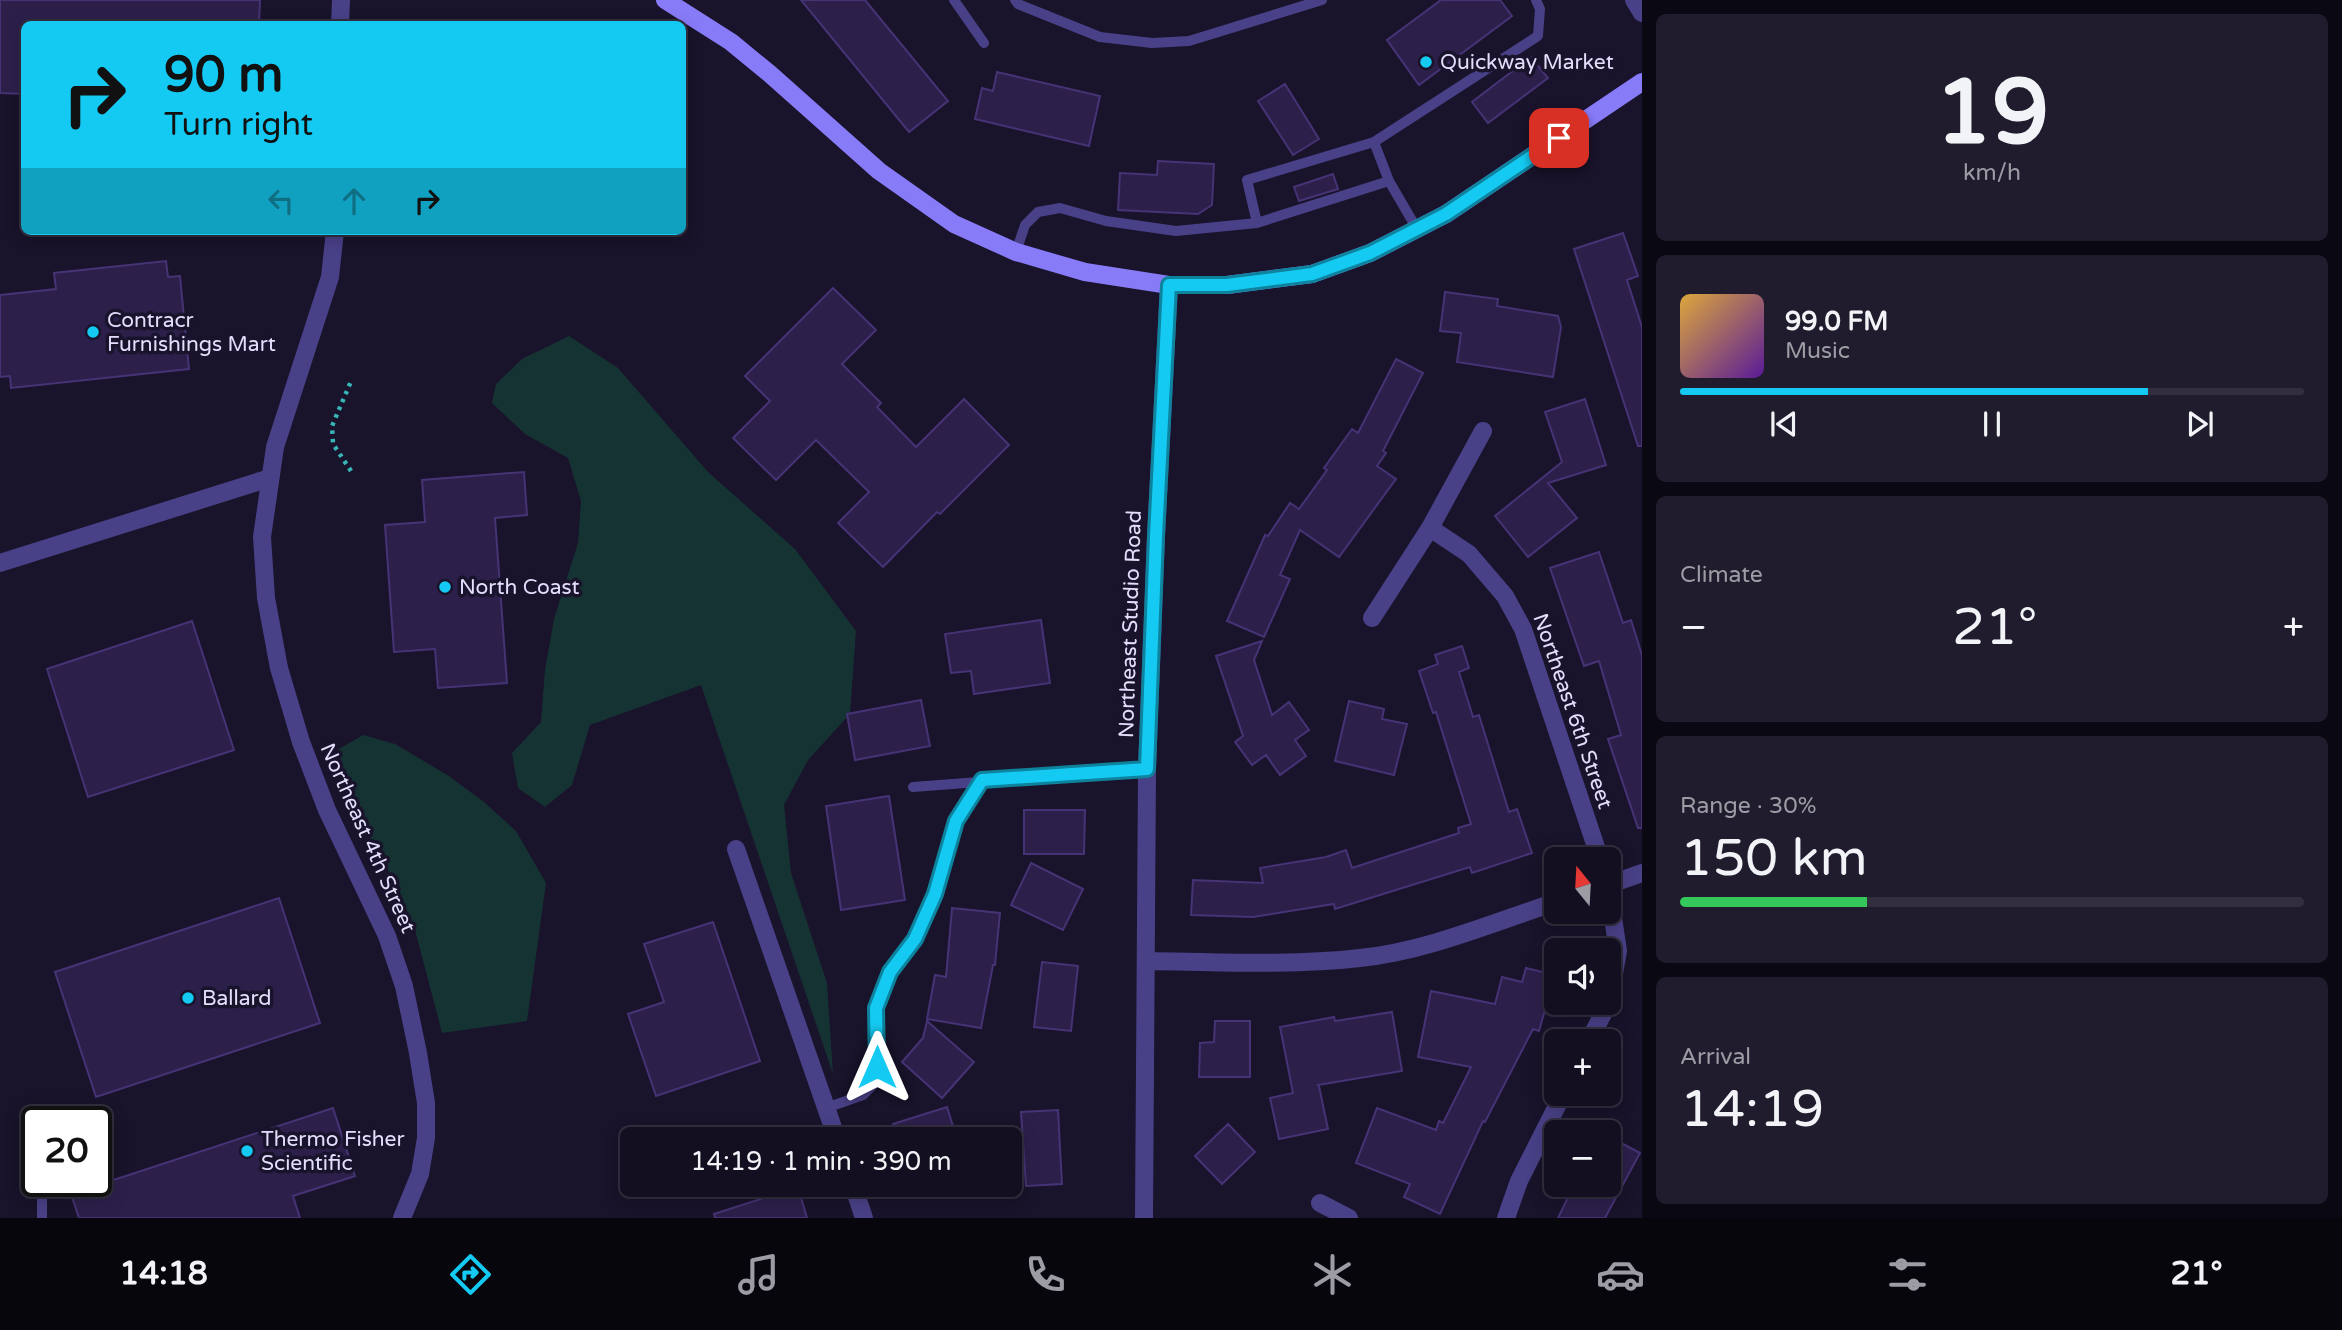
<!DOCTYPE html>
<meta charset="utf-8">
<style>
:root{--surface:#130e20;--page:#201c2d;--text:#f1f3f6;--muted:#9d9ca5;--line:#322e3e;--accent:#15caf2}
body{margin:0;font-family:"Varela Round",sans-serif;background:var(--page);color:var(--text);height:100vh;display:flex;flex-direction:column;font-size:26px;white-space:nowrap}
*{box-sizing:border-box;margin:0}
p{font-size:23px;color:var(--muted)}
.icon{flex:none;width:38px;height:38px;fill:none;stroke:currentColor;stroke-width:2;stroke-linecap:round;stroke-linejoin:round}
.map{position:relative;flex:1;overflow:hidden}
.details{display:flex;flex-direction:column;gap:14px;padding:14px;background:#0a0812;width:700px}
.details>*{flex:none}
.top-card{position:absolute;left:21px;top:21px;width:665px;height:214px;border-radius:10px;box-shadow:0 4px 18px #0003,0 0 0 2px var(--line);background:#15caf2;color:#111;overflow:hidden}
.needle{width:46px;rotate:342deg}
.controls{position:absolute;left:1544px;top:847px;display:grid;gap:14px}
.controls a{display:grid;place-items:center;width:77px;height:77px;border-radius:10px;background:var(--surface);box-shadow:0 4px 18px #0003,0 0 0 2px var(--line);font-size:35px}
.speed{position:absolute;left:21px;top:1106px;display:flex;gap:14px;font-size:35px;font-weight:700;text-align:center}
.speed>*{display:grid;place-content:center;width:91px;height:91px;border-radius:50%;background:var(--surface);box-shadow:0 4px 18px #0003,0 0 0 2px var(--line);line-height:1}
.speed .limit{border:4px solid #111;border-radius:10px;background:#fff;color:#111}
.pin{position:absolute;display:grid;place-items:center;width:60px;height:60px;color:#fff;margin:-30px;border-radius:14px;box-shadow:0 4px 10px #0006}
.me{position:absolute;width:77px;margin:-38px;rotate:0deg;stroke-linejoin:round;filter:drop-shadow(0 0 5px #0008)}
.turn{display:flex;align-items:center;gap:24px;height:147px;padding:0 28px;font-size:32px}
.turn .icon{width:91px;height:91px;stroke-width:2.5}
.turn b{display:block;font-size:49px;line-height:60px}
.lanes{display:flex;align-items:center;height:66px;padding:0 28px;background:#0003;justify-content:center;gap:35px;direction:ltr}
.lanes .off{opacity:.35}
.big{font-size:52px;font-weight:600;line-height:1.1}
.details .widget{flex:1;display:flex;flex-direction:column;justify-content:center;gap:10px;min-width:0;padding:0 24px;border-radius:10px;background:var(--page)}
.details .dial{align-items:center;gap:0}
.dial b{font-size:91px;line-height:1}
.song{display:flex;align-items:center;gap:21px}
.cover{width:84px;height:84px;border-radius:10px;background:linear-gradient(135deg,hsl(40 70% 55%),hsl(270 70% 35%))}
.played{height:7px;border-radius:4px;background:linear-gradient(90deg,var(--accent) 75%,var(--line) 75%)}
.keys{display:flex;justify-content:space-around;direction:ltr}
.heat{display:flex;justify-content:space-between;align-items:center;font-size:38px;direction:ltr}
.charge{height:10px;border-radius:5px;background:linear-gradient(90deg,#34c759 30%,var(--line) 0)}
.trip{position:absolute;left:620px;top:1127px;width:402px;height:70px;border-radius:10px;background:var(--surface);box-shadow:0 4px 18px #0003,0 0 0 2px var(--line);font-weight:600;line-height:70px;text-align:center}
.tab-bar{display:flex;height:112px;justify-content:space-around;align-items:center;background:#08060d;color:var(--muted)}
.tab-bar .icon{width:49px;height:49px}
.tab-bar .current{color:var(--accent)}
.tab-bar b{font-size:32px;color:var(--text)}
main{display:flex;flex:1;min-height:0}
.map>svg:first-child{display:block}
.green{fill:#163334}
.building{fill:#2c204b;stroke:#463375;stroke-width:2}
.lines{fill:none;stroke-linecap:round;stroke-linejoin:round}
.path{stroke:#38b5b7;stroke-width:4.5;stroke-dasharray:3.5 5;stroke-linecap:butt}
.service{stroke:#494187;stroke-width:10}
.minor{stroke:#494187;stroke-width:18}
.tertiary{stroke:#494187;stroke-width:18}
.secondary{stroke:#887bf8;stroke-width:18}
.route-casing{stroke:#0e839d;stroke-width:18}
.route{stroke:#15caf2;stroke-width:12}
.poi-dot{fill:#15caf2;stroke:#19132b;stroke-width:2.5}
.labels{text-anchor:middle;stroke-width:7;stroke-linejoin:round;paint-order:stroke}
.poi-label{font-size:21px;fill:#e4defd;stroke:#19132b;text-anchor:start}
.street-label{font-size:21px;fill:#e4defd;stroke:#19132b}
</style>
<main>
<div class="map">
<svg width="1642" height="1218" viewBox="0 0 1642 1218">
<rect width="100%" height="100%" fill="#19132b"/>
<path class="green" d="M569 336 618 368 708 472 795 549 856 631 850 714 808 760 784 805 791 873 827 983 833 1074 701 685 590 725 572 785 545 807 518 788 512 753 541 722 545 670 554 619 578 543 581 501 568 458 525 434 492 403 496 384 522 359Z
M363 735 395 744 449 776 484 802 516 831 546 883 527 1021 442 1033 415 930 395 883 339 781 332 753Z"/>
<path class="building" d="M0 0H260L259 24H24V94L0 93Z
M801 0H865L948 101 909 132Z
M1441 0H1500L1512 16 1419 85 1387 40Z
M1531 57 1548 78 1488 123 1472 102Z
M997 72 1100 96 1089 146 975 119 982 88 993 91Z
M1285 84 1319 139 1293 155 1258 101Z
M1158 161 1214 164 1212 205 1198 214 1118 210 1120 173 1157 175Z
M1333 174 1338 189 1299 201 1294 187Z
M1623 233 1638 276 1627 280 1642 327V446H1638L1574 249Z
M166 261 168 277 180 276 189 369 11 388 10 376 0 377V295L56 289 54 273Z
M833 288 876 330 842 364 881 403 877 407 916 447 964 399 1009 445 940 514 937 512 883 567 838 523 869 492 816 440 776 480 733 438 770 401 745 376Z
M1445 292 1498 299 1497 306 1558 316 1561 327 1553 377 1457 362 1461 333 1440 331Z
M1396 359 1423 373 1383 451 1386 453 1377 466 1396 479 1339 557 1300 530 1280 575 1290 579 1264 637 1227 621 1265 535 1268 536 1290 503 1299 509 1327 470 1324 468 1352 429 1358 433Z
M1585 399 1606 465 1548 483 1577 518 1528 557 1495 516 1562 462 1545 412Z
M524 472 527 515 495 518 507 683 438 688 435 649 394 652 385 525 425 522 422 480Z
M1599 552 1623 623 1631 620 1642 655V828H1638L1608 739 1621 735 1599 661 1584 666 1550 568Z
M1041 620 1050 683 974 694 971 671 951 673 945 634Z
M192 621 234 750 88 797 47 669Z
M1262 641 1254 660 1272 715 1289 702 1309 730 1295 740 1306 756 1280 775 1266 755 1252 765 1235 742 1243 736 1216 656Z
M1462 646 1469 668 1459 672 1473 717 1479 715 1509 812 1517 809 1532 853 1472 873 1470 867 1335 909 1334 904 1253 917 1191 915 1193 880 1263 883 1260 868 1326 857 1346 850 1352 868 1459 833 1458 828 1471 824 1436 712 1433 713 1419 671 1438 664 1435 655Z
M921 700 930 746 855 760 847 714Z
M1349 701 1384 709 1382 719 1407 724 1394 775 1335 761Z
M889 796 905 900 841 910 826 806Z
M1024 810H1085L1084 854H1024Z
M1031 863 1083 889 1063 930 1011 905Z
M279 898 320 1023 96 1097 55 972Z
M952 908 1000 913 995 965H993L981 1028 927 1019 935 975 946 977Z
M713 922 760 1061 656 1096 628 1014 664 1002 644 944Z
M1042 962 1078 966 1071 1031 1034 1027Z
M1526 968 1555 975 1539 1031 1533 1029 1485 1122 1483 1121 1440 1214 1404 1197 1410 1184 1356 1163 1377 1108 1436 1130 1439 1121 1443 1123 1471 1067 1418 1057 1431 991 1495 1004 1502 977 1522 982Z
M1392 1012 1402 1071 1318 1085 1319 1086 1328 1129 1279 1139 1270 1098 1293 1093 1280 1027 1334 1017 1335 1021Z
M927 1021 974 1062 942 1098 902 1062 923 1038Z
M1215 1021H1250V1077H1199L1200 1043 1214 1042Z
M947 1107 957 1139H898L893 1124Z
M333 1108 355 1176 293 1196 300 1218H79L71 1194Z
M1058 1110 1062 1184 1026 1186 1021 1112Z
M1228 1124 1255 1152 1222 1184 1195 1156Z
M1608 1136 1640 1153 1605 1218H1558L1574 1185H1608Z
M798 1187 807 1218H715L714 1214Z"/>
<g class="lines">
<path class="path" d="M351 471 333 444 332 426 352 379"/>
<path class="service" d="M954 0 984 43
M1015 0 1018 4 1100 37 1152 43 1189 41 1322 0
M1374 142 1389 181 1417 229
M1389 181 1257 223 1247 180 1374 142 1538 36 1540 9 1536 0
M1016 252 1025 225 1038 212 1060 208 1106 221 1176 231 1257 223
M913 787 1147 769
M826 1108 863 1095 877 1081 876 1008 890 972 915 939 935 894 956 821 982 780
M42 1181V1218"/>
<path class="minor" d="M1430 528 1469 554 1505 596 1523 629 1600 859
M0 563 270 478
M1372 618 1430 528 1483 431
M736 849 837 1139
M1608 885 1642 873
M1146 961C1217 962 1289 966 1360 958 1427 951 1492 923 1556 902
M1589 1041 1609 1002 1618 951 1608 884
M853 1185 864 1218
M1320 1203 1349 1218
M1506 1218 1519 1181 1563 1094"/>
<path class="tertiary" d="M1634 0 1642 13
M340 24 341 0
M335 231 330 277 275 447 262 537 266 598 279 668 301 742 327 810 387 936 404 986 418 1053 426 1103V1138L420 1174 402 1218
M1144 1218 1147 769 1156 536 1169 285"/>
<path class="secondary" d="M665 0 731 42 770 74 879 171 954 224 1016 252 1085 272 1169 285H1227L1312 274 1370 253 1446 214 1642 82"/>
</g>
<g class="lines">
<defs>
<path id="route" d="M877 1067 876 1008 890 972 915 939 935 894 956 821 982 780 1147 769 1156 536 1169 285H1227L1312 274 1370 253 1446 214 1559 138"/>
</defs>
<use href="#route" class="route-casing"/>
<use href="#route" class="route"/>
</g>
<g class="poi-dot">
<circle cx="1426" cy="62" r="7"/>
<circle cx="93" cy="332" r="7"/>
<circle cx="445" cy="587" r="7"/>
<circle cx="188" cy="998" r="7"/>
<circle cx="247" cy="1151" r="7"/>
</g>
<g class="labels">
<g class="poi-label">
<text x="1440" y="69">Quickway Market</text>
<text x="107" y="327">Contracr<tspan x="107" dy="24">Furnishings Mart</tspan></text>
<text x="459" y="594">North Coast</text>
<text x="202" y="1005">Ballard</text>
<text x="261" y="1146">Thermo Fisher<tspan x="261" dy="24">Scientific</tspan></text>
</g>
<g class="street-label">
<text transform="translate(1130 624) rotate(-88)" y="7">Northeast Studio Road</text>
<text transform="translate(1573 711) rotate(71)" y="7">Northeast 6th Street</text>
<text transform="translate(368 838) rotate(66)" y="7">Northeast 4th Street</text>
</g>
</g>
</svg>
<div class="controls">
<a><svg class="needle" viewBox="-14 -14 28 28"><path d="M0-13l5 13h-10z" fill="#e53935"/><path d="M0 13l5-13h-10z" fill="#9d9ca5"/></svg></a>
<a><svg class="icon" aria-label="sound" viewBox="0 0 24 24"><path d="M4 9h4l5-4v14l-5-4H4zM17 9q2 3 0 6"/></svg></a>
<a>+</a>
<a>−</a>
</div>
<div class="speed"><div class="limit">20</div></div>
<div class="pin" style="left:1559px;top:138px;background:#d93025"><svg class="icon" aria-label="arrive" viewBox="0 0 24 24"><path d="M6 21V4h12l-3 4 3 4H6"/></svg></div>
<svg class="me" style="left:877px;top:1067px" viewBox="-20 -20 40 40"><path d="M0-17L14 15 0 8-14 15z" fill="#15caf2" stroke="#fff" stroke-width="4"/></svg>
<div class="trip">14:19 · 1 min · 390 m</div>
<div class="top-card">
<div class="turn"><svg class="icon" aria-label="right" viewBox="0 0 24 24"><path d="M7 20v-9h11M14 6l5 5-5 5"/></svg><div><b>90 m</b>Turn right</div></div>
<div class="lanes"><svg class="icon off" aria-label="left" viewBox="0 0 24 24"><path d="M17 20v-9H6M10 6l-5 5 5 5"/></svg><svg class="icon off" aria-label="ahead" viewBox="0 0 24 24"><path d="M12 20V5M6 11l6-6 6 6"/></svg><svg class="icon" aria-label="right" viewBox="0 0 24 24"><path d="M7 20v-9h11M14 6l5 5-5 5"/></svg></div>
</div>
</div>
<section class="details">
<div class="widget dial"><b>19</b><p>km/h</p></div>
<div class="widget">
<div class="song"><i class="cover"></i><div><b>99.0 FM</b><p>Music</p></div></div>
<div class="played"></div>
<div class="keys"><svg class="icon" aria-label="previous" viewBox="0 0 24 24"><path d="M18 5L8 12l10 7zM5 5v14"/></svg><svg class="icon" aria-label="pause" viewBox="0 0 24 24"><path d="M8 5v14M16 5v14"/></svg><svg class="icon" aria-label="next" viewBox="0 0 24 24"><path d="M6 5l10 7-10 7zM19 5v14"/></svg></div>
</div>
<div class="widget"><p>Climate</p>
<div class="heat"><a>−</a><b class="big">21°</b><a>+</a></div>
</div>
<div class="widget"><p>Range · 30%</p><b class="big">150 km</b><div class="charge"></div></div>
<div class="widget"><p>Arrival</p><b class="big">14:19</b></div>
</section>
</main>
<nav class="tab-bar">
<b>14:18</b>
<svg class="icon current" aria-label="directions" viewBox="0 0 24 24"><path d="M12 3l9 9-9 9-9-9zM9 14v-3h6M13 9l2 2-2 2"/></svg>
<svg class="icon" aria-label="music" viewBox="0 0 24 24"><path d="M9 18V5l10-2v13"/><circle cx="6" cy="18" r="3"/><circle cx="16" cy="16" r="3"/></svg>
<svg class="icon" aria-label="phone" viewBox="0 0 24 24"><path d="M5 4h4l2 5-3 2q2 4 5 5l2-3 5 2v4C11 20 4 13 5 4z"/></svg>
<svg class="icon" aria-label="climate" viewBox="0 0 24 24"><path d="M12 3v18M4 7l16 10M4 17L20 7"/></svg>
<svg class="icon" aria-label="car" viewBox="0 0 24 24"><path d="M5 17H2v-5l4-1 3-4h7l3 4 3 1v5h-3M9 17h6M6 11h13"/><circle cx="7" cy="17" r="2"/><circle cx="17" cy="17" r="2"/></svg>
<svg class="icon" aria-label="filters" viewBox="0 0 24 24"><path d="M4 7h16M4 17h16"/><circle cx="9" cy="7" r="2"/><circle cx="15" cy="17" r="2"/></svg>
<b>21°</b>
</nav>
